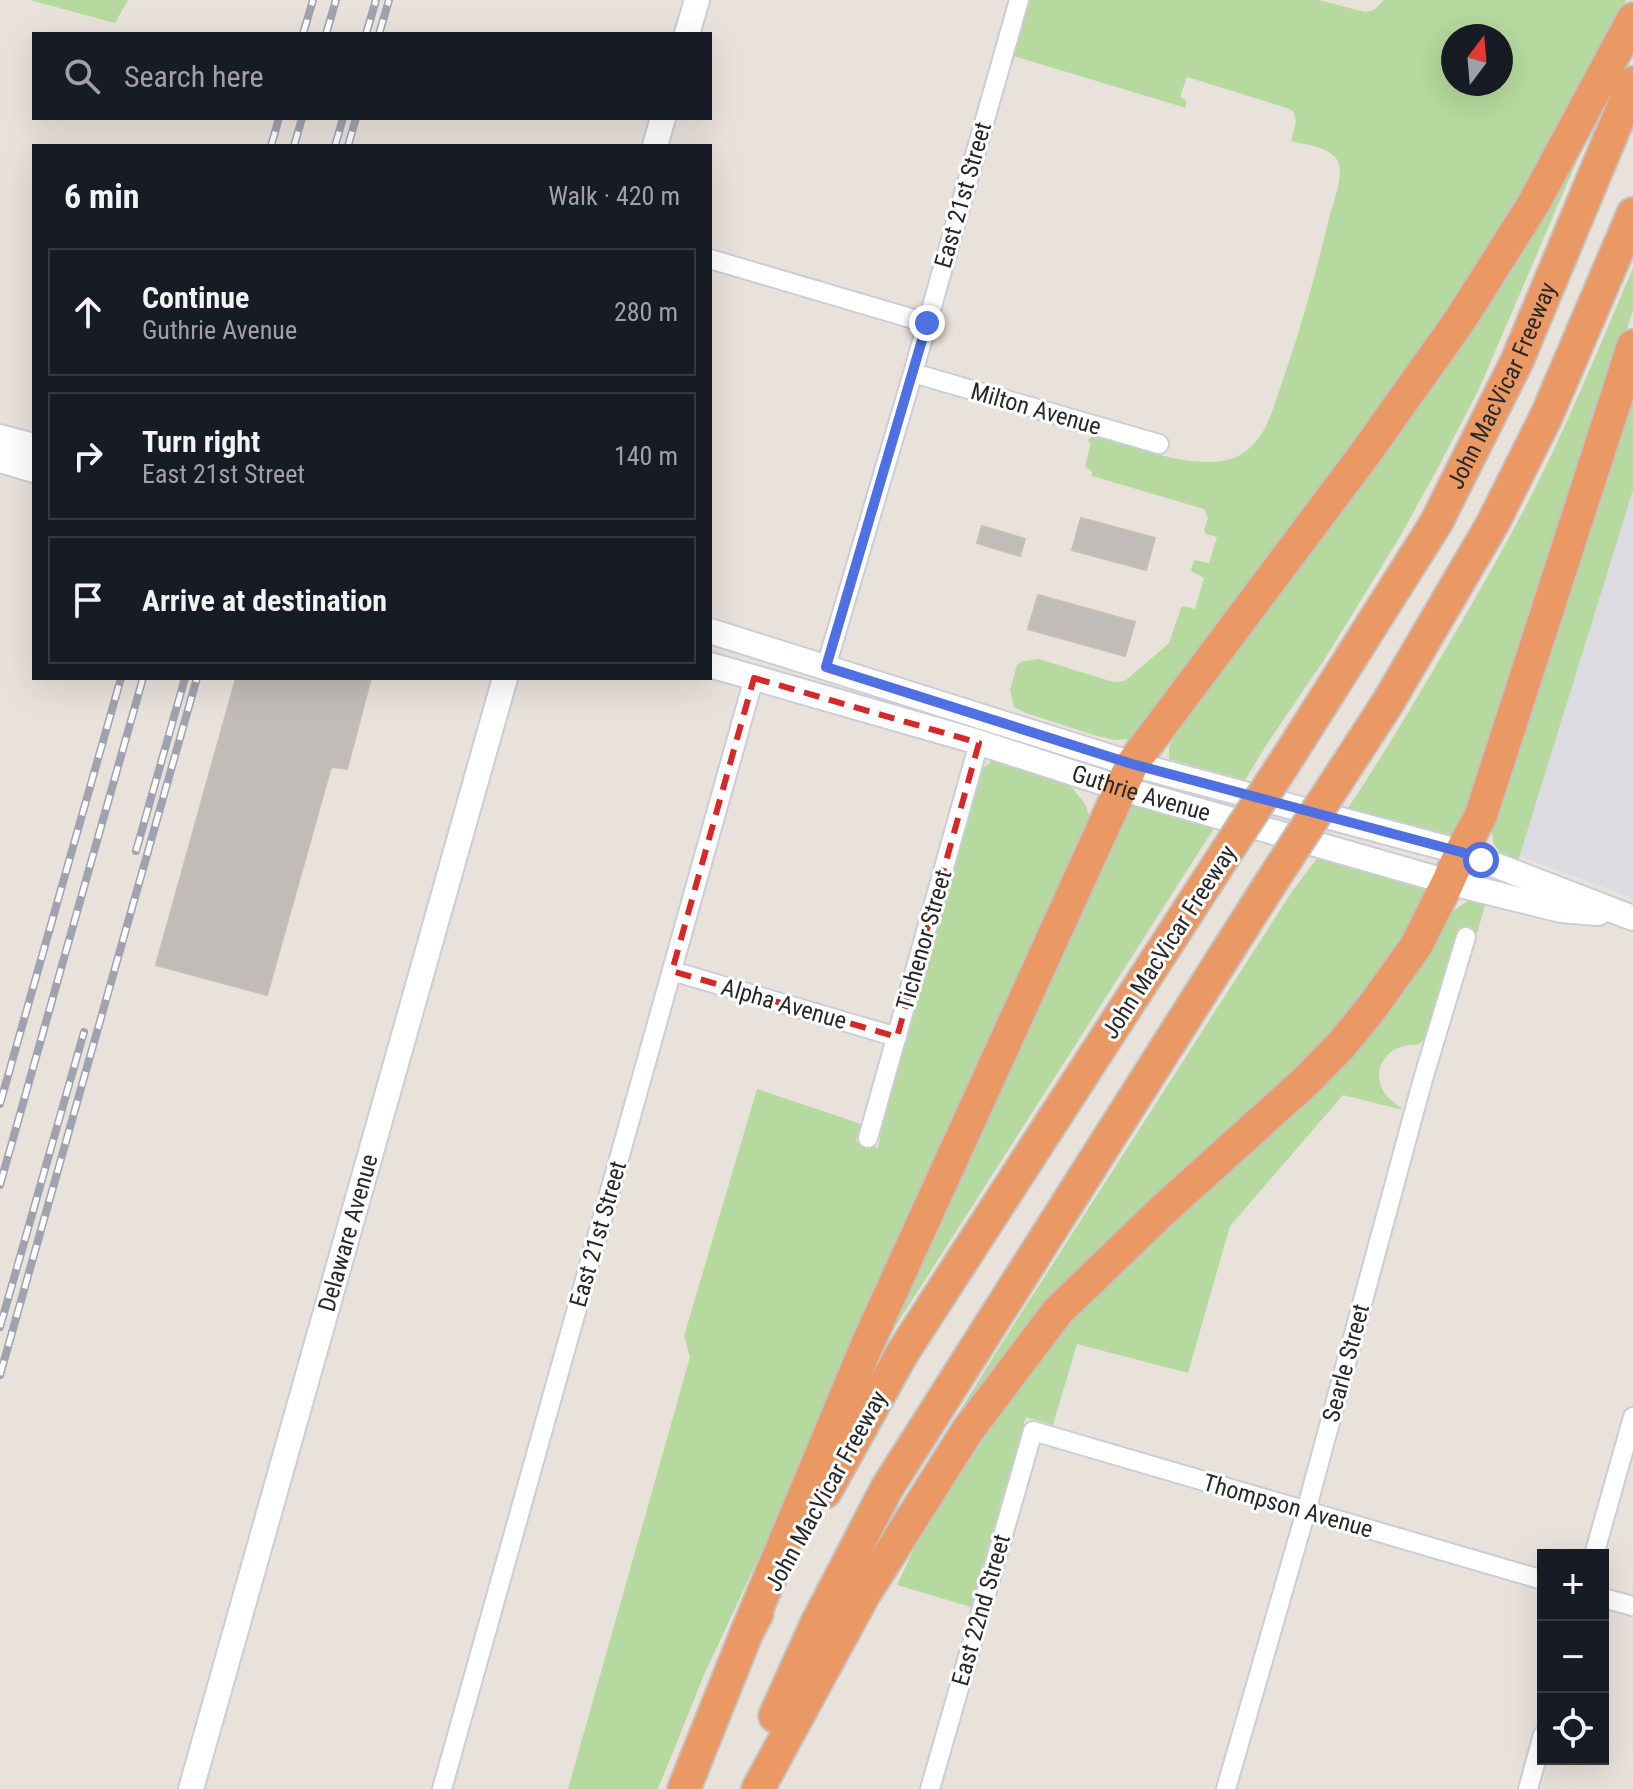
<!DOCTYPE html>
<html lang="en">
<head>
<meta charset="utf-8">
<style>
	body { margin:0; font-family:"Roboto Condensed",sans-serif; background:#242831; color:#f1f3f6 }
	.controls { position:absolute; right:24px; bottom:24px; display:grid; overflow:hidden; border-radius:0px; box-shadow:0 8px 32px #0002 }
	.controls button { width:72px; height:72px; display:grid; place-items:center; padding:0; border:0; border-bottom:2px solid #363941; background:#171b24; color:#f1f3f6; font:40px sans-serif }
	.compass { position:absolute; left:1441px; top:24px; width:72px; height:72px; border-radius:50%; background:#171b24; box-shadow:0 8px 32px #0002; rotate:16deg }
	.stop { position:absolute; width:24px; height:24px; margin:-18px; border:6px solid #4e70e3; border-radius:50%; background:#fff }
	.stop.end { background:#4e70e3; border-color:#fff; box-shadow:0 2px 8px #0008 }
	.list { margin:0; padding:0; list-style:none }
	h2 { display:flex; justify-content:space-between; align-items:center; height:104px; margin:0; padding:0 32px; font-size:34px }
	h2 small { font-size:26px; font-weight:400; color:#9ea1a6 }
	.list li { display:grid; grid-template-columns:52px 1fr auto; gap:24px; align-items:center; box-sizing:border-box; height:128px; margin:0 16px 16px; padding:0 16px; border:2px solid #363941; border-radius:0px }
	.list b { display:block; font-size:30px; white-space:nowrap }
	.list p { margin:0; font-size:26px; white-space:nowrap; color:#9ea1a6 }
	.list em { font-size:26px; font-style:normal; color:#9ea1a6 }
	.icon { flex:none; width:44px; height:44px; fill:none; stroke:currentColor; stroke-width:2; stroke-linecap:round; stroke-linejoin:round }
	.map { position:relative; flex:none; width:1633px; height:1789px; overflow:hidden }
	.search { position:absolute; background:#171b24; box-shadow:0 8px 32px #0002; left:32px; top:32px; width:680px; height:88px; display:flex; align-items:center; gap:20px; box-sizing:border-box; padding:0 28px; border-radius:0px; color:#9ea1a6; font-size:30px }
	.panel { position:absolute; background:#171b24; box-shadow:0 8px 32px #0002; left:32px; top:144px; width:680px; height:536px; border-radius:0px }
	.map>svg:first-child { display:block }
	.industrial { fill:#dddbe2 }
	.green { fill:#b5d99e; fill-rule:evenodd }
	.building { fill:#c1bcb8; stroke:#c4beb5; stroke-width:2 }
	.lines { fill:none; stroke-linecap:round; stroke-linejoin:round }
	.street-casing { stroke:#cacdd8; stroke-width:22 }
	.secondary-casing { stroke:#cacdd8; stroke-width:28 }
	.highway-casing { stroke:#c3c3c3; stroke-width:36 }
	.street { stroke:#fff; stroke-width:18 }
	.secondary { stroke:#fff; stroke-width:24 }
	.highway { stroke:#ea9965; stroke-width:32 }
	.rail-casing { stroke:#9fa2b0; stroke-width:8 }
	.rail { stroke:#fff; stroke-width:5; stroke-dasharray:15; stroke-linecap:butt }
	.highway-bridge-casing { stroke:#c3c3c3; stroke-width:36; stroke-linecap:butt }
	.highway-bridge { stroke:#ea9965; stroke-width:32 }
	.route { stroke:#4e70e3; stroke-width:10 }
	.marked { fill:none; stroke:#d62828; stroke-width:6; stroke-dasharray:16 10; stroke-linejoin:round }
	.labels { text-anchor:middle; stroke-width:6; stroke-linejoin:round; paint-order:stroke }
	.street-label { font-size:24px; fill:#282828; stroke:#fff }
</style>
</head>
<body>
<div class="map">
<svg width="1633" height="1789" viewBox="0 0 1633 1789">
	<rect width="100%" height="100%" fill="#e9e2db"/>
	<path class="industrial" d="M1633 490V898L1519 856Z"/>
	<path class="green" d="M30 0H128L115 23Z
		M1028 0H1318L1365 12 1374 10 1384 0H1626L1553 145 1440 330 1133 739 1115 740 1097 736 1026 713 1014 707 1010 690 1017 665 1023 661 1039 659 1113 682 1125 681 1169 643 1181 608 1184 606 1195 609 1204 578 1191 571 1194 560 1209 563 1217 537 1206 534 1204 530 1208 518 1204 509 1092 476V472L1085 466 1091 443 1087 441 1091 437 1098 436C1136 447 1203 475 1240 455 1251 449 1259 439 1265 428 1274 410 1279 390 1286 371 1303 321 1317 269 1329 218 1333 204 1343 177 1339 164 1334 147 1306 145 1291 141L1296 121 1293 111 1287 108 1187 77 1180 97 1186 100V108L1010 55ZM1453 36H1501V84H1453Z
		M1594 121 1479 389 1441 462 1401 535 1326 657 1267 744 1245 780 1169 759V747L1174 738 1284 586Z
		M1633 268V310L1482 788 1456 834 1445 840 1346 811C1383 756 1417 698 1451 640 1488 577 1524 513 1555 447 1583 388 1607 328 1633 268Z
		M1633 382V490L1517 864C1493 849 1489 844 1494 816Z
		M1006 759 1066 780 1085 804 1090 818 1001 1035 704 1675 658 1789H568L690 1357 684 1336 757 1089 861 1124 856 1141 878 1148 890 1087 983 768 993 760Z
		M1135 798 1218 822 879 1352 1128 805Z
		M1319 856 1429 889 1425 904 1344 1026 1268 1101 910 1498 907 1496 1000 1346 1293 890Z
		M1468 901 1486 902 1477 933 1461 929 1431 1032C1415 1052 1416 1041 1398 1048 1383 1054 1375 1071 1381 1086 1384 1096 1395 1103 1403 1110L1343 1095 1230 1226 1188 1373 1077 1344 1053 1425 1026 1417 971 1607 897 1585 930 1515 985 1429 1062 1327 1439 928 1453 911Z"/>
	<path class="building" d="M1081 518 1155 538 1146 570 1072 550Z
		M982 526 1025 539 1020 556 977 543Z
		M1038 595 1135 622 1125 656 1028 629Z
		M236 678H371L347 769 331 767 267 995 156 965Z"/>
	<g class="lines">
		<defs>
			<path id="street" d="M710 259 927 323
				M913 373 1159 444
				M826 667 913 373 1019 0
				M672 971 897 1037
				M868 1138 979 743
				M1594 1555 1633 1417
				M1603 1598 1633 1606
				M442 1789 754 678
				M930 1789 1033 1431 1543 1580
				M1226 1789 1306 1511 1423 1079 1466 937
				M1528 1789 1543 1735"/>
			<g id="secondary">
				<path d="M687 34 697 0"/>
				<path d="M655 146 663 118"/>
				<path d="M0 437 34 446"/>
				<path d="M0 460 34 470"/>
				<path d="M710 631 1132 764 1461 852 1633 918"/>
				<path id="s1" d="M710 665 968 739 1120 788 1448 882 1561 910 1598 913"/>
				<path id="s2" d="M191 1789 505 678"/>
			</g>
			<g id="highway">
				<path id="s3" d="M1292 751 1436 523 1517 361 1633 83"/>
				<path d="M1346 767 1387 704 1493 523 1546 417 1633 214"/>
				<path d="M825 1492 903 1352 1216 868"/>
				<path d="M747 1632 867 1345 1132 764 1364 455 1460 320 1534 203 1633 19"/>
				<path d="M775 1716 817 1623 887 1488 1270 884"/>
				<path d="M684 1789 747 1632 757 1613"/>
				<path d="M758 1789 863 1596 968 1430 1058 1311 1163 1210 1306 1081 1342 1044 1370 1010 1416 946 1448 882 1461 852 1481 815 1633 346"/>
			</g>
		</defs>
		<use href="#street" class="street-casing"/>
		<use href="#secondary" class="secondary-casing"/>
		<use href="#highway" class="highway-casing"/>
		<use href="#street" class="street"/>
		<use href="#secondary" class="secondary"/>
		<use href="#highway" class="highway"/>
		<defs>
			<path id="rail" d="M303 34 313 0
				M326 34 336 0
				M366 34 376 0
				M379 34 389 0
				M271 146 279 118
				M294 146 302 118
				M335 146 343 118
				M348 146 356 118
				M136 851 185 678
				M0 1104 121 678
				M0 1185 143 678
				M0 1327 84 1032
				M0 1375 197 678"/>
		</defs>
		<use href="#rail" class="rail-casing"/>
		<use href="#rail" class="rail"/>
		<defs>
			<path id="highway-bridge" d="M1216 868 1292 751
				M1270 884 1346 767"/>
		</defs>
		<use href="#highway-bridge" class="highway-bridge-casing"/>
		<use href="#highway-bridge" class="highway-bridge"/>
	</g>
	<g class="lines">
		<path class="route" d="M927 323 826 667 1132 764 1461 852 1481 860"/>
	</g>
	<path class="marked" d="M754 678 979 743 897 1037 672 971Z"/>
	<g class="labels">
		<g class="street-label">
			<text transform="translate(963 195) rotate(-74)" y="8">East 21st Street</text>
			<text dy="8" stroke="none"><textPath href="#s3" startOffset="422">John MacVicar Freeway</textPath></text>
			<text transform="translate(1036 409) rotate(16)" y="8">Milton Avenue</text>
			<text dy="8" stroke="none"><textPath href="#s1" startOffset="450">Guthrie Avenue</textPath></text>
			<text transform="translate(924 940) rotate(-74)" y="8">Tichenor Street</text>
			<text transform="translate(1169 942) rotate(-57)" y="8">John MacVicar Freeway</text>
			<text transform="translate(784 1004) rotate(16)" y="8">Alpha Avenue</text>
			<text dy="8" stroke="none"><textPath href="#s2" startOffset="578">Delaware Avenue</textPath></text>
			<text transform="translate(598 1234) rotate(-74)" y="8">East 21st Street</text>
			<text transform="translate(1346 1363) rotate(-75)" y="8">Searle Street</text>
			<text transform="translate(826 1491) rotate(-61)" y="8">John MacVicar Freeway</text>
			<text transform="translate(1288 1506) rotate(16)" y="8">Thompson Avenue</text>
			<text transform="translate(981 1610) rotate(-74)" y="8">East 22nd Street</text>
		</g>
	</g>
</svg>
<div class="controls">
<button>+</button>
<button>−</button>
<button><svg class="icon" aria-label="locate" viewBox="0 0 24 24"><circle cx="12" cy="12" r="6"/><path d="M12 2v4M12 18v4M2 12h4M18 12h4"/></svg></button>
</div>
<svg class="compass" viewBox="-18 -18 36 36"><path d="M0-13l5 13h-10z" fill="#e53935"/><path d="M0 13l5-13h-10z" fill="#9ea1a6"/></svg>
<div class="stop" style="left:1481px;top:860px"></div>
<div class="stop end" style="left:927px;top:323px"></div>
<div class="search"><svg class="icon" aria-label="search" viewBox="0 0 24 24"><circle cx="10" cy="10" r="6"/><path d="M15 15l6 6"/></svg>Search here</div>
<section class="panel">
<h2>6 min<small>Walk · 420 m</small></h2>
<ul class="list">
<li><svg class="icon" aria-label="ahead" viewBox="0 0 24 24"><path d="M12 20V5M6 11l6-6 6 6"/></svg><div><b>Continue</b><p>Guthrie Avenue</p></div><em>280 m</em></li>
<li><svg class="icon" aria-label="right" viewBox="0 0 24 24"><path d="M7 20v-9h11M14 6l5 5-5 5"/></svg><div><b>Turn right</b><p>East 21st Street</p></div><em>140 m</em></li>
<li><svg class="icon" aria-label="arrive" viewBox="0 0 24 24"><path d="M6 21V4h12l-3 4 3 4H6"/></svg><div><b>Arrive at destination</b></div></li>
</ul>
</section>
</div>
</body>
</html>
